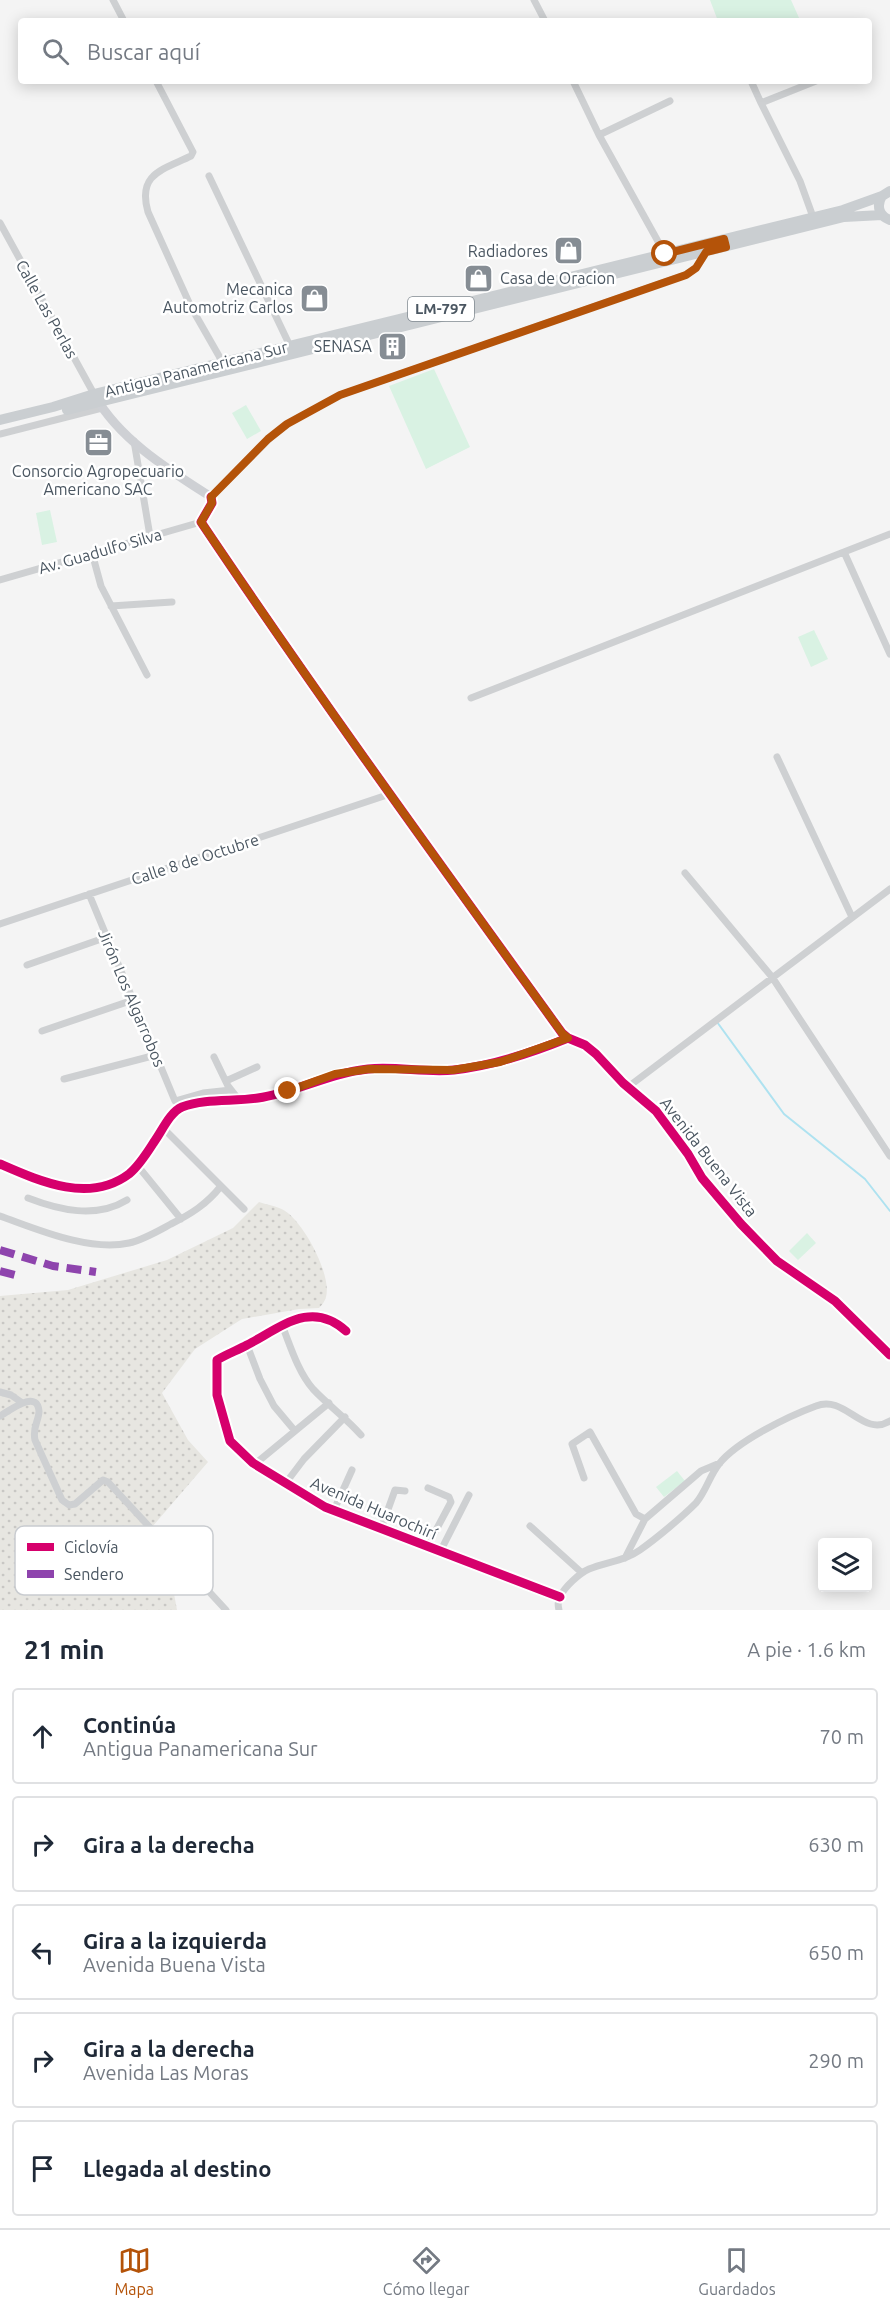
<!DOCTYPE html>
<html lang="es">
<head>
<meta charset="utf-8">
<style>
	body { margin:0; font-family:Ubuntu,sans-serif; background:#f2f2f3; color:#1f2937 }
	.controls { position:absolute; right:18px; bottom:18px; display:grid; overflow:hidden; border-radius:6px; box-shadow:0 3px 15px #0003 }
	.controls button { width:54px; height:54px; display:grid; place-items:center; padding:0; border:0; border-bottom:2px solid #e0e1e3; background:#fff; color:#1f2937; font:30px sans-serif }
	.stop { position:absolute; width:18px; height:18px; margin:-14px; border:4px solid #b45309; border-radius:50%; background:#fff }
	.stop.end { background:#b45309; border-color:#fff; box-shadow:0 2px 6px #0008 }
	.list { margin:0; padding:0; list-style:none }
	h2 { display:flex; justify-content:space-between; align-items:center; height:78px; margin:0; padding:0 24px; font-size:26px }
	h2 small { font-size:20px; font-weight:400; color:#747a83 }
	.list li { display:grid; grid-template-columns:39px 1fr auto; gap:18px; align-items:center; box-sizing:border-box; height:96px; margin:0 12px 12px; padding:0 12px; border:2px solid #e0e1e3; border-radius:6px }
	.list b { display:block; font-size:22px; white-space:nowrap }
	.list p { margin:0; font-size:20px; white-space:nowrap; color:#747a83 }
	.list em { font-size:20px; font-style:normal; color:#747a83 }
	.icon { flex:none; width:33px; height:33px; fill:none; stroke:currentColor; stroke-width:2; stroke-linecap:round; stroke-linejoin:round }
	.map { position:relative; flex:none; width:890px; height:1610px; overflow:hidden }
	.search { position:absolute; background:#fff; box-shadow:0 3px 15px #0003; left:18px; right:18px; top:18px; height:66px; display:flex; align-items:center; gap:15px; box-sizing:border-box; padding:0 21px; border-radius:6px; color:#747a83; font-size:22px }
	.sheet { height:618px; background:#fff }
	nav { display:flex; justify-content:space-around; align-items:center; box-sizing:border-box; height:84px; border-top:2px solid #e0e1e3; background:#fff; font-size:16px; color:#747a83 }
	nav a { display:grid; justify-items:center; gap:3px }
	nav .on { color:#b45309 }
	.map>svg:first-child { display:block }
	.sand { fill:url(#sand-dots) }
	.garden { fill:#d9f2e3 }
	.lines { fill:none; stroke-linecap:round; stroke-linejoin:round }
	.stream { stroke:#aee2f0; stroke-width:2 }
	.street { stroke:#ced0d2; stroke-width:7 }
	.secondary { stroke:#ced0d4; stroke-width:9 }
	.primary { stroke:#caced1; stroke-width:10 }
	.quiet { stroke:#8e44ad; stroke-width:8; stroke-dasharray:15 8; stroke-linecap:butt }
	.cycleway-casing { stroke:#fff; stroke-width:13 }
	.cycleway { stroke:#d6006c; stroke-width:9 }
	.route { stroke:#b45309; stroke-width:8 }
	.labels { text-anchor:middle; stroke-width:5; stroke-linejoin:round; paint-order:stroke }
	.shield { fill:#fff; stroke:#808990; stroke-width:1.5 }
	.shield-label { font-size:15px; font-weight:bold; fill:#4a5661 }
	.poi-label { font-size:16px; fill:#4a5661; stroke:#fff; text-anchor:end }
	.street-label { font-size:16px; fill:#4a5661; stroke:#fff }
	.key { fill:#fff; stroke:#c9ccd0; stroke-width:1.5 }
	.key-label { font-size:16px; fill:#4a5661 }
</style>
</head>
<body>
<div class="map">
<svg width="890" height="1610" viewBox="0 0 890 1610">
	<defs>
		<pattern id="sand-dots" width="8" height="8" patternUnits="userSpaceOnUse" patternTransform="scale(1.5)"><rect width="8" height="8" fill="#e7e6e1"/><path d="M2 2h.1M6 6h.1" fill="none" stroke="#c8c7c4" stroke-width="1.8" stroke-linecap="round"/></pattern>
	</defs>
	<rect width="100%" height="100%" fill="#f4f4f4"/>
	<path class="sand" d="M259 1202C267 1205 278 1206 285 1211 304 1223 332 1275 326 1297 325 1301 322 1305 319 1308L299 1309 242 1319 195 1349 162 1393 188 1440 208 1462 146 1534 168 1561 177 1610H0V1296L68 1290 167 1260 233 1228Z"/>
	<path class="garden" d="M710 0H791L800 20 718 21Z
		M434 369 470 447 426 469 389 386Z
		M246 405 261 431 247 439 232 413Z
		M50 510 57 542 42 545 36 513Z
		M814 630 828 659 811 667 798 637Z
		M807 1233 816 1243 798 1260 789 1251Z
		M677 1471 685 1481 664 1497 656 1487Z"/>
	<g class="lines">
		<path class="stream" d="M717 1022 784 1114 865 1179 890 1211"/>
		<path class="street" d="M113 0 124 21
			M534 0 545 21
			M156 81 193 152 191 156C162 170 137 174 148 212L191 307 223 363
			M573 81 599 135 665 254
			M751 81 761 103
			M599 135 670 101
			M209 176 290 346
			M813 217 800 181 761 103 816 81
			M0 223 94 394
			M0 434 102 408
			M134 441 150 536
			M211 497 269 439 287 424 340 395 685 275 696 268 706 253
			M844 552 890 654
			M92 553 101 586 147 675
			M0 580 201 522
			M111 606 172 602
			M471 698 890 534
			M777 757 852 917
			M685 873 772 977 890 1156
			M89 894 175 1101 203 1093 231 1090
			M0 924 390 794
			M27 965 107 937
			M42 1031 133 1000
			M214 1057 228 1086 239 1100
			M64 1079 156 1055
			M226 1081 257 1067
			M628 1087 890 889
			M163 1128 244 1209
			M0 1164C39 1181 89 1204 129 1174 139 1166 147 1153 154 1142 162 1131 170 1112 182 1107 206 1098 234 1102 258 1098 296 1092 330 1073 368 1069 396 1066 426 1073 454 1070 493 1066 531 1053 568 1038
			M137 1165 181 1219
			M28 1198C59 1210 96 1219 127 1200
			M0 1216C37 1229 89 1252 129 1243 143 1240 158 1231 171 1224 191 1214 207 1204 221 1186
			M282 1325C290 1345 298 1372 313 1389 328 1405 346 1418 361 1435
			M346 1331C311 1299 280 1328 247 1345 238 1350 227 1354 217 1360V1395L230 1441 253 1463 325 1507 560 1597
			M247 1345 260 1379 274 1406 295 1431
			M0 1392 11 1395 21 1402
			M0 1416C8 1412 37 1388 39 1411 39 1421 32 1427 35 1440L62 1500 69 1505 75 1504 103 1480 108 1482 226 1610
			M255 1464 329 1403
			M584 1478 572 1444 590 1432 636 1514 645 1519
			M285 1484 304 1459 345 1417
			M334 1510 352 1470
			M530 1526 582 1573
			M381 1529 395 1490 405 1491
			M427 1547 451 1502 449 1497 428 1488
			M440 1552 469 1495
			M625 1558 645 1519 701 1471 720 1463
			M559 1610C558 1606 558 1600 560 1597 564 1587 580 1573 589 1569 606 1562 625 1561 640 1550 657 1538 682 1517 696 1503 706 1491 710 1475 719 1464 737 1441 789 1416 816 1406 845 1394 863 1438 890 1421"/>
		<path class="secondary" d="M95 396C120 440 169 470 211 497L212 503 201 522C317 695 440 864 562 1033L568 1038 585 1045 596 1054 623 1083 656 1111 688 1154 702 1178 741 1224 777 1261 835 1301 890 1355"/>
		<path class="primary" d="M890 191 882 196C876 206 879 216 890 220
			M67 410 844 217 882 215
			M0 420 53 407 94 394 843 210 882 196"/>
		<path class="quiet" d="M0 1250 53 1266 96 1272
			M0 1271 19 1276"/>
		<defs>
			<path id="cycleway" d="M211 497 212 503 201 522C317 695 440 864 562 1033L568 1038 585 1045 596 1054 623 1083 656 1111 688 1154 702 1178 741 1224 777 1261 835 1301 890 1355
				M0 1164C39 1181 89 1204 129 1174 139 1166 147 1153 154 1142 162 1131 170 1112 182 1107 206 1098 234 1102 258 1098 296 1092 330 1073 368 1069 396 1066 426 1073 454 1070 493 1066 531 1053 568 1038
				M346 1331C311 1299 280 1328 247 1345 238 1350 227 1354 217 1360V1395L230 1441 253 1463 325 1507 560 1597"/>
		</defs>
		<use href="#cycleway" class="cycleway-casing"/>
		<use href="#cycleway" class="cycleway"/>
	</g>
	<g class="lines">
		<path class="route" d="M288 1091 335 1074 369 1069 453 1070 500 1062 568 1038 562 1033C440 864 317 695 201 522L212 503 211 497 268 439 287 424 340 395 686 275 696 268 706 252 726 247 724 239 665 254"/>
	</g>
	<defs>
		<symbol id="shop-square" viewBox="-11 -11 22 22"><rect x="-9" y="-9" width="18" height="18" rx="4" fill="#868d94" stroke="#fff"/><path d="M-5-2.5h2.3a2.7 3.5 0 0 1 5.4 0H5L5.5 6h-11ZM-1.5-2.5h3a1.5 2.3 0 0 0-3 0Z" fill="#fff"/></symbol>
		<symbol id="building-square" viewBox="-11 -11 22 22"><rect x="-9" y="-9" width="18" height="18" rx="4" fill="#868d94" stroke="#fff"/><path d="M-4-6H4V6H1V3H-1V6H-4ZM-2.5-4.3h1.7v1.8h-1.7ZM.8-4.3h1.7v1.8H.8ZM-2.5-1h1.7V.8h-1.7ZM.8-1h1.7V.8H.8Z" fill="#fff"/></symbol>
		<symbol id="office-square" viewBox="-11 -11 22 22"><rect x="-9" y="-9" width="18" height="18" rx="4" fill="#868d94" stroke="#fff"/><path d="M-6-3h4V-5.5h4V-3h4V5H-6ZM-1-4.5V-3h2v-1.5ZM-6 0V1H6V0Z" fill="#fff"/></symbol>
	</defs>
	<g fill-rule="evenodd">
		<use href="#shop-square" x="552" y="234" width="33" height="33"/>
		<use href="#shop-square" x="462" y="262" width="33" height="33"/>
		<use href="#shop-square" x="298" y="282" width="33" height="33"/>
		<use href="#building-square" x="376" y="330" width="33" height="33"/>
		<use href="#office-square" x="82" y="426" width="33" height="33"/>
	</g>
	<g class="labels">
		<rect class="shield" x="408" y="297" width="66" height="24" rx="4.5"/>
		<g class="shield-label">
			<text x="441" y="314">LM-797</text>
		</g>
		<g class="poi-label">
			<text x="548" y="257">Radiadores</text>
			<text x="500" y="284" text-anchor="start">Casa de Oracion</text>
			<text x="293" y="295">Mecanica<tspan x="293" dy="18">Automotriz Carlos</tspan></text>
			<text x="372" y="352">SENASA</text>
			<text x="98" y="477" text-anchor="middle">Consorcio Agropecuario<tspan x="98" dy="18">Americano SAC</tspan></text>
		</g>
		<g class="street-label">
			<text transform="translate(47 309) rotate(61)" y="6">Calle Las Perlas</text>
			<text transform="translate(196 369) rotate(-14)" y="6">Antigua Panamericana Sur</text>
			<text transform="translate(100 551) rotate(-16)" y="6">Av. Guadulfo Silva</text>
			<text transform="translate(195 859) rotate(-18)" y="6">Calle 8 de Octubre</text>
			<text transform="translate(132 998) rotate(67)" y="6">Jirón Los Algarrobos</text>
			<text transform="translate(709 1157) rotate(52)" y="6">Avenida Buena Vista</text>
			<text transform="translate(374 1508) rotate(23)" y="6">Avenida Huarochirí</text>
		</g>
	</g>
	<rect x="15" y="1526" width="198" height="69" rx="9" class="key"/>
	<rect x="27" y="1543" width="27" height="8" fill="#d6006c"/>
	<rect x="27" y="1570" width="27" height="8" fill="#8e44ad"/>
	<g class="key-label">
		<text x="64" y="1553">Ciclovía</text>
		<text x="64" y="1580">Sendero</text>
	</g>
</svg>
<div class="controls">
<button><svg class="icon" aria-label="layers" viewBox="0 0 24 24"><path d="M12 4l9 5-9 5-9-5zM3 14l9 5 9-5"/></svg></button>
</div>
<div class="stop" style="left:665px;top:254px"></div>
<div class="stop end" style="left:288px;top:1091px"></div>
<div class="search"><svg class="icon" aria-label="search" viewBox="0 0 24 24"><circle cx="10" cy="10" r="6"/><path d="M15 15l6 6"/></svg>Buscar aquí</div>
</div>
<section class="sheet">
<h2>21 min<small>A pie · 1.6 km</small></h2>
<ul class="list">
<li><svg class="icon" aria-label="ahead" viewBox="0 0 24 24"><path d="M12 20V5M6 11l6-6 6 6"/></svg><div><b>Continúa</b><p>Antigua Panamericana Sur</p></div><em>70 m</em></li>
<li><svg class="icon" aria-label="right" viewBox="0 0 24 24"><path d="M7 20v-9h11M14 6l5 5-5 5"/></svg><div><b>Gira a la derecha</b></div><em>630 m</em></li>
<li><svg class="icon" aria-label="left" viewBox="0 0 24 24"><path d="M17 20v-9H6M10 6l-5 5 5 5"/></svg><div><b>Gira a la izquierda</b><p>Avenida Buena Vista</p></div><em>650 m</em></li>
<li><svg class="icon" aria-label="right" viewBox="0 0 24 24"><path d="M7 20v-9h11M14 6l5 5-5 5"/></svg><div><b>Gira a la derecha</b><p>Avenida Las Moras</p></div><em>290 m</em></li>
<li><svg class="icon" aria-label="arrive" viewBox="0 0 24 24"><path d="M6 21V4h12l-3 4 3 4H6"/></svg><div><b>Llegada al destino</b></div></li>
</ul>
</section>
<nav>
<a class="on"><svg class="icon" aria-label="map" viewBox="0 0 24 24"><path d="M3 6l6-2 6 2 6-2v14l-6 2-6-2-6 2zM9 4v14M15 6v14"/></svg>Mapa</a>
<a><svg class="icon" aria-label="directions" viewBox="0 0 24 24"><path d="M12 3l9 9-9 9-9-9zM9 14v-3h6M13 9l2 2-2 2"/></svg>Cómo llegar</a>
<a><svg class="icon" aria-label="saved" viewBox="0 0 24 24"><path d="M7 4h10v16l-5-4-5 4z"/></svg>Guardados</a>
</nav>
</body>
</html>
